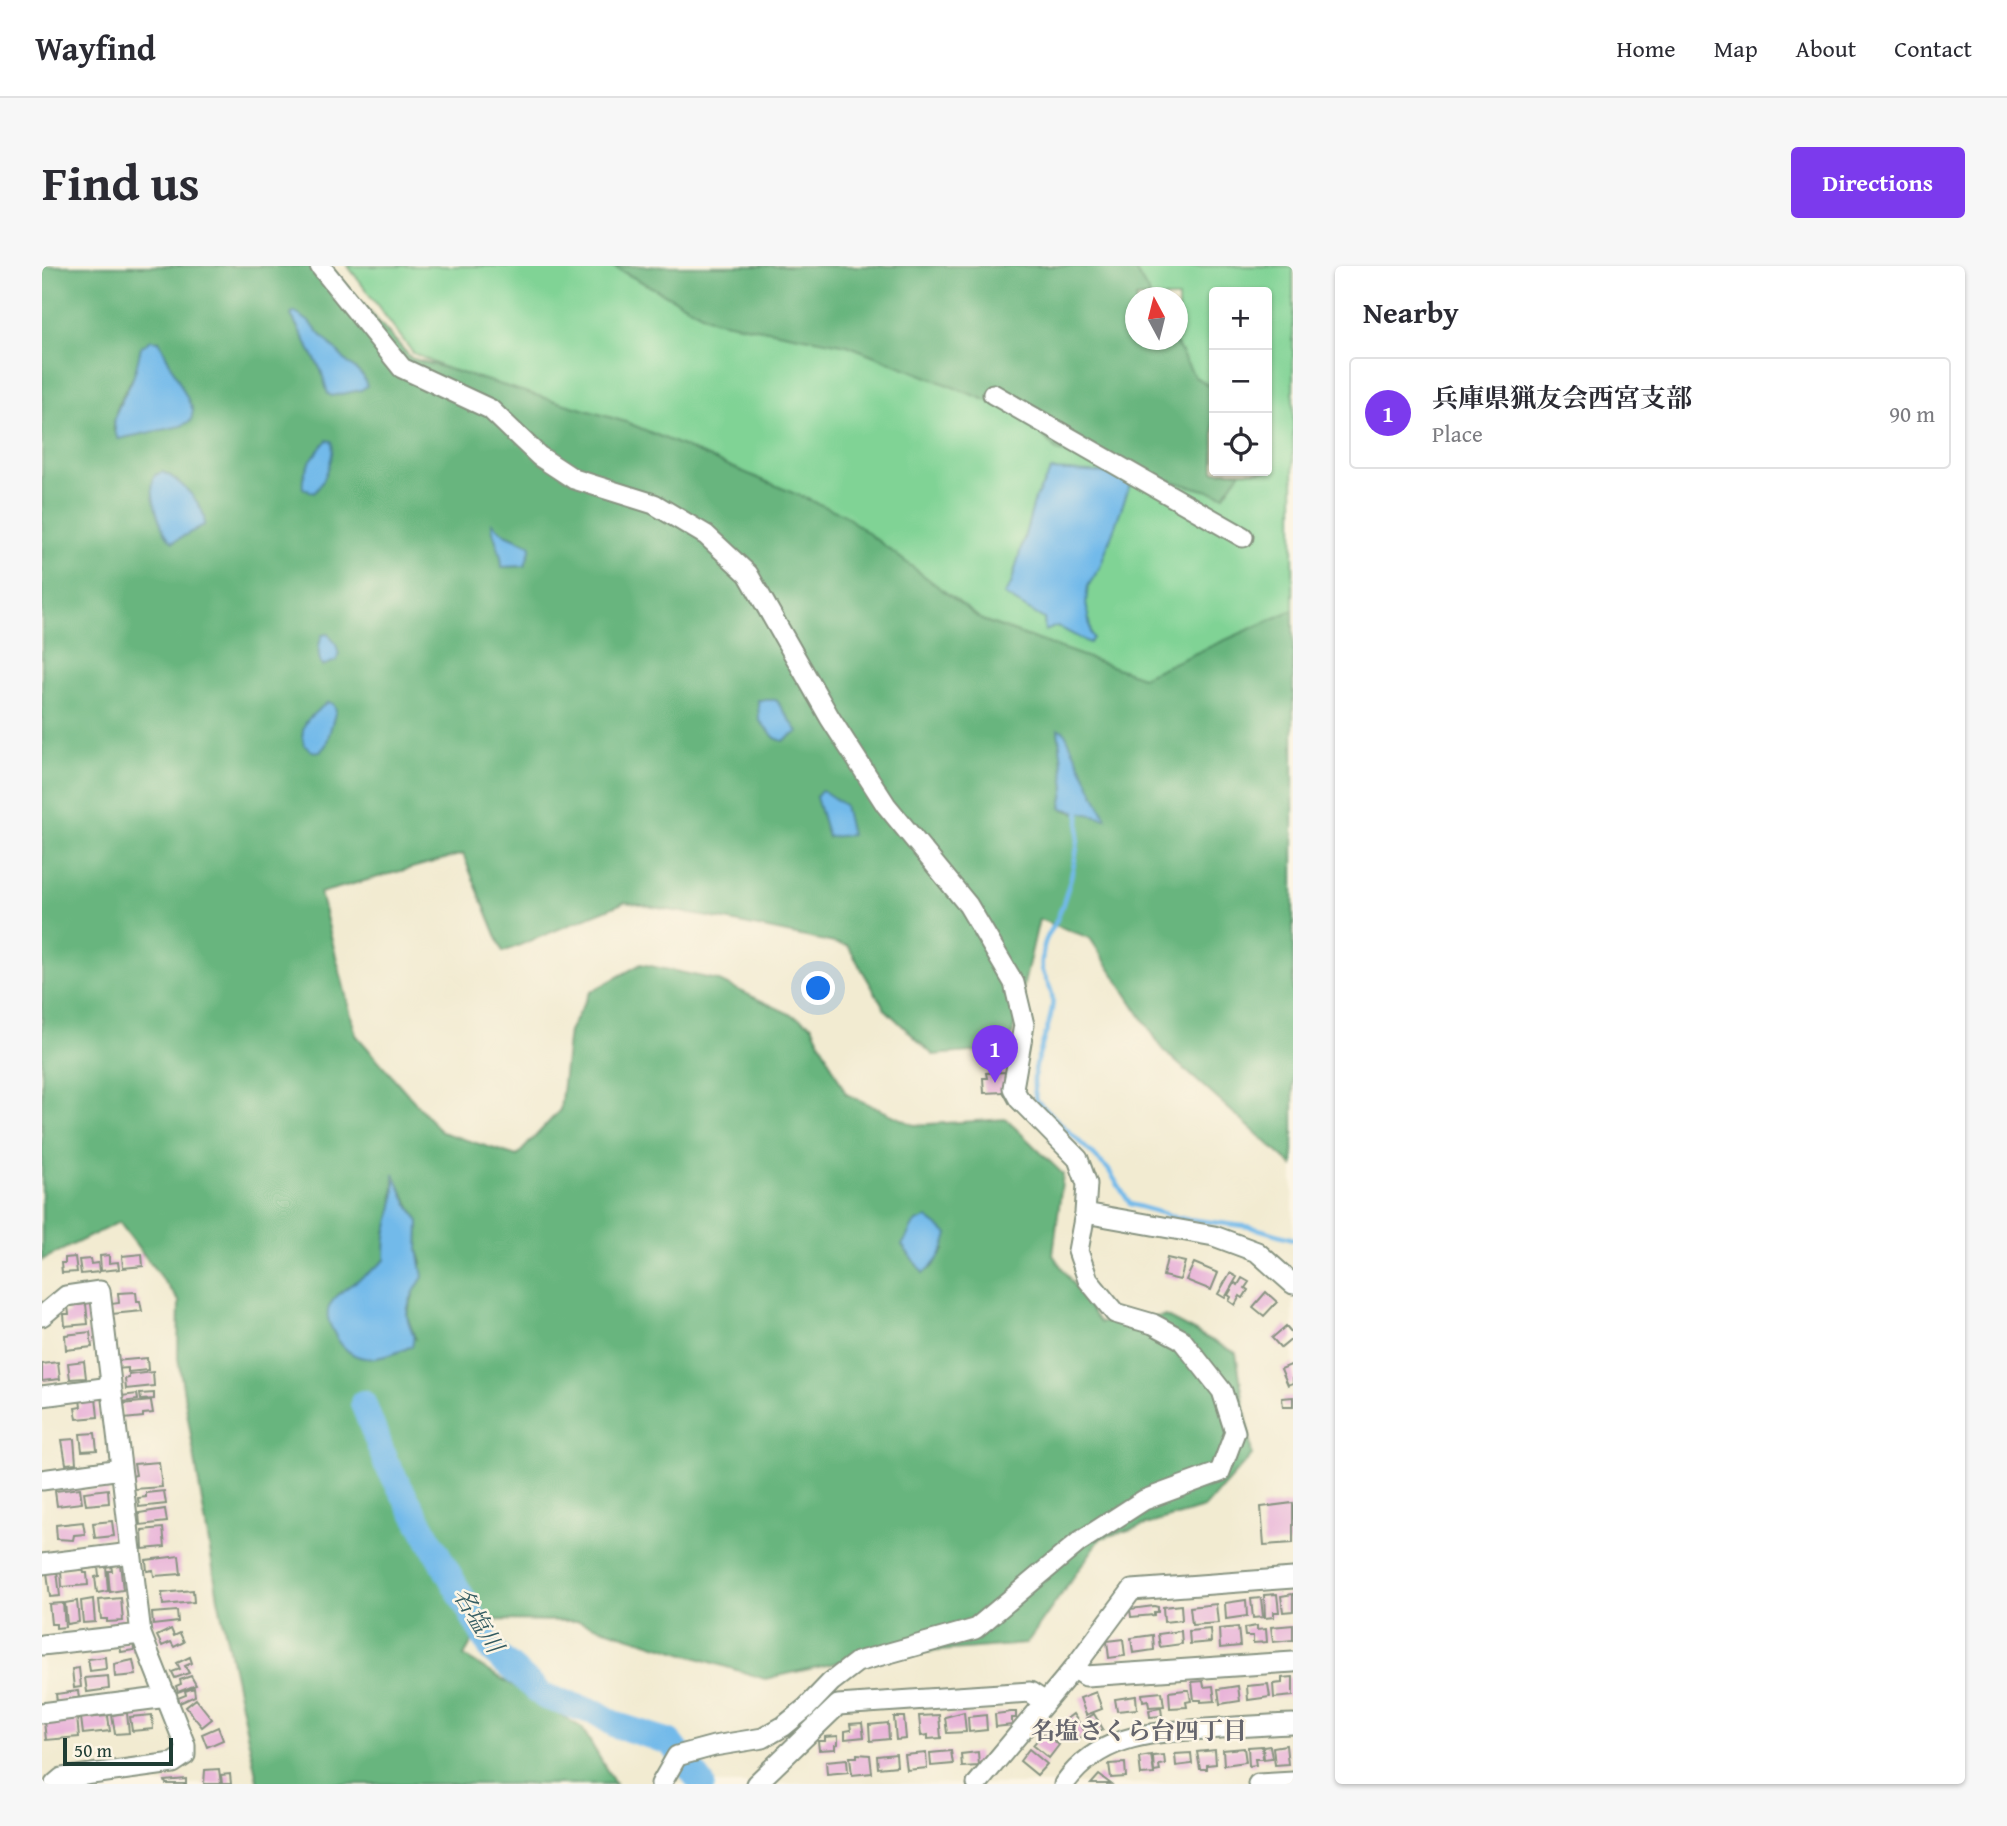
<!DOCTYPE html>
<html lang="en">
<head>
<meta charset="utf-8">
<style>
	body { margin:0; font-family:"Gentium Book Plus","Noto Serif JP",serif; background:#f7f7f7; color:#2b2b33 }
	.controls { position:absolute; right:21px; top:21px; display:grid; overflow:hidden; border-radius:7px; box-shadow:0 2px 5px #0004 }
	.controls button { width:63px; height:63px; display:grid; place-items:center; padding:0; border:0; border-bottom:2px solid #e1e1e2; background:#fff; color:#2b2b33; font:35px sans-serif }
	.compass { position:absolute; left:1083px; top:21px; width:63px; height:63px; border-radius:50%; background:#fff; box-shadow:0 2px 5px #0004; rotate:353deg }
	.scale { position:absolute; left:21px; bottom:18px; width:110px; box-sizing:border-box; padding-left:7px; border:4px solid #1f3d34; border-top:0; font-size:19px; line-height:24px; white-space:nowrap; color:#1f3d34; -webkit-text-stroke:5px #fcf5e5; paint-order:stroke }
	.you { position:absolute; left:777px; top:723px; width:24px; height:24px; margin:-18px; border:5px solid #fff; border-radius:50%; background:#1a73e8; box-shadow:0 0 0 10px #1a73e833 }
	.badge { display:grid; place-items:center; width:46px; height:46px; border-radius:50%; background:#7c3aed; color:#fff; font-size:23px; font-weight:700 }
	.pin { position:absolute; translate:-50% -58px; filter:drop-shadow(0 2px 4px #0008) }
	.pin::after { content:''; position:absolute; top:37px; width:24px; height:21px; background:inherit; clip-path:polygon(0 0,100% 0,50% 100%) }
	.list { margin:0; padding:0; list-style:none }
	h2 { display:flex; justify-content:space-between; align-items:center; height:91px; margin:0; padding:0 28px; font-size:30px }
	h2 small { font-size:23px; font-weight:400; color:#7c7c81 }
	.list li { display:grid; grid-template-columns:46px 1fr auto; gap:21px; align-items:center; box-sizing:border-box; height:112px; margin:0 14px 14px; padding:0 14px; border:2px solid #e1e1e2; border-radius:7px }
	.list b { display:block; font-size:26px; white-space:nowrap }
	.list p { margin:0; font-size:23px; white-space:nowrap; color:#7c7c81 }
	.list em { font-size:23px; font-style:normal; color:#7c7c81 }
	.icon { flex:none; width:38px; height:38px; fill:none; stroke:currentColor; stroke-width:2; stroke-linecap:round; stroke-linejoin:round }
	.map { position:relative; flex:none; width:1251px; height:1518px; overflow:hidden; border-radius:7px }
	header { display:flex; align-items:center; gap:42px; box-sizing:border-box; height:98px; padding:0 35px; background:#fff; border-bottom:2px solid #e1e1e2 }
	header strong { font-size:33px }
	nav { display:flex; gap:38px; margin-inline-start:auto; font-size:24px }
	.intro { display:flex; align-items:center; justify-content:space-between; box-sizing:border-box; height:168px; padding:0 42px }
	h1 { margin:0; font-size:49px }
	.button { padding:18px 32px; border-radius:7px; background:#7c3aed; color:#fff; font-size:24px; font-weight:700 }
	main { display:flex; gap:42px; padding:0 42px }
	aside { flex:1; background:#fff; border-radius:7px; box-shadow:0 2px 5px #0004 }
	.map>svg:first-child { display:block }
	.green { fill:#80d395; stroke:#508864; stroke-width:2; fill-rule:evenodd }
	.forest { fill:#68b57e; stroke:#447959; stroke-width:2; fill-rule:evenodd }
	.water { fill:#72baea; stroke:#487c8f; stroke-width:2 }
	.lines { fill:none; stroke-linecap:round; stroke-linejoin:round }
	.stream { stroke:#72baea; stroke-width:4.5 }
	.river { stroke:#72baea; stroke-width:26 }
	.building { fill:#e7afd8 }
	.minor-casing { stroke:#889482; stroke-width:23 }
	.minor { stroke:#fff; stroke-width:19 }
	.labels { text-anchor:middle; stroke-width:5; stroke-linejoin:round; paint-order:stroke }
	.water-label { font-size:24px; font-style:italic; fill:#345c62; stroke:#fcf5e5 }
	.neighbourhood-label { font-size:24px; font-weight:bold; fill:#65656d; stroke:#fcf5e5 }
</style>
</head>
<body>
<header>
<strong>Wayfind</strong>
<nav><a>Home</a><a>Map</a><a>About</a><a>Contact</a></nav>
</header>
<div class="intro"><h1>Find us</h1><a class="button">Directions</a></div>
<main>
<div class="map">
<svg width="1251" height="1518" viewBox="0 0 1251 1518">
	<rect width="100%" height="100%" fill="#fcf5e5"/>
	<filter id="ink" filterUnits="userSpaceOnUse"><feTurbulence type="fractalNoise" baseFrequency=".0143" numOctaves="2"/><feDisplacementMap in="SourceGraphic" scale="14" xChannelSelector="R" yChannelSelector="G"/><feConvolveMatrix kernelMatrix="1 2 1 2 8 2 1 2 1" color-interpolation-filters="sRGB"/></filter>
	<filter id="wash" filterUnits="userSpaceOnUse"><feTurbulence type="fractalNoise" baseFrequency=".00686" numOctaves="4" result="noise"/><feDisplacementMap in="SourceGraphic" scale="28" xChannelSelector="R" yChannelSelector="G"/><feGaussianBlur stdDeviation="1.57" result="paint"/><feColorMatrix in="noise" values="0 0 0 0 0 0 0 0 0 0 0 0 0 0 0 0 0 1.4 0 .05"/><feComposite in="paint" operator="in"/></filter>
	<g filter="url(#wash)">
		<rect width="100%" height="100%" fill="#f2ebd1"/>
		<path class="green" d="M306 0H1251V429L1099 433 371 87ZM1172 26H1225V205H1172ZM1094 32H1136V74H1094Z"/>
		<path class="forest" d="M0 0H287L369 92 584 156 801 248 940 354 1100 411 1251 344V900L1122 785 1048 672 997 653 967 783 891 789 843 743 806 680 683 654 583 636 461 686 421 588 278 627 314 769 399 866 475 890 518 844 527 765 548 726 599 698 675 714 769 758 804 828 872 859 964 853 1021 908 1011 989 1058 1057 1123 1050 1194 1087 1210 1189 1162 1242 1059 1272 984 1378 820 1391 723 1413 537 1355 443 1354 422 1390 540 1462 573 1518H216L176 1332 136 1092 137 1035 77 956 0 994ZM249 49 321 110 286 127 279 104ZM117 75 151 144 72 165C69 135 101 98 117 75ZM463 268 487 278 483 300 460 301ZM716 434 756 466 741 475 733 472 717 443ZM1016 464 1034 547 1019 542 1023 521ZM774 531 802 539 786 571ZM352 911 377 956 376 984 380 997 365 1050 373 1072 295 1029 331 1005 343 994 344 966 351 949ZM865 973 902 984 890 1001 881 1007 861 980Z
			M570 0H1091L1109 31 1094 32V74H1132L1152 110 1172 123V205H1199L1182 229 1015 185 984 150 805 79 671 54Z"/>
		<path class="water" d="M252 46 266 55 306 97 321 110 325 120 319 124 290 130 286 128 279 104 249 49Z
			M109 74 117 75 151 144 149 155 139 160 76 173C64 149 85 131 92 109 95 100 97 90 99 81Z
			M285 174 290 175C293 190 283 216 272 227L261 222C258 204 274 187 285 174Z
			M1009 204 1084 208 1090 213 1058 301 1046 320 1044 336 1049 368 1051 372 1047 377 1015 360 1003 365 1002 353 962 329 969 318 993 233Z
			M120 206C136 211 166 241 162 259L131 276C118 266 105 223 113 209Z
			M450 257 463 268 488 279 489 281 483 300 460 301C460 283 450 272 450 257Z
			M286 368 294 378 297 389 294 395 280 400C275 390 276 380 280 369Z
			M716 434H734L756 466 741 475 733 472 717 454Z
			M286 436 291 438 294 444 284 479 278 486 270 485 262 479C256 456 269 450 286 436Z
			M1016 463 1022 465 1064 552 1019 542 1023 521Z
			M780 524 802 539 809 569 786 571 774 531Z
			M352 908 363 933 377 956 376 984 381 1011C374 1022 366 1034 365 1048 365 1060 375 1067 370 1080 338 1095 309 1103 291 1065 287 1057 283 1048 288 1039 296 1023 329 1008 343 994 343 985 343 974 345 965 350 942 355 933 352 908Z
			M885 952 906 968C902 985 896 997 881 1007L860 979C871 965 864 958 885 952Z"/>
		<g class="lines">
			<path class="stream" d="M1037 542C1039 579 1029 617 1016 651 1012 661 1004 670 1002 680 1001 686 999 696 1000 702 1003 716 1013 723 1010 742 1006 774 984 804 995 835L1066 903 1088 938 1137 952 1209 961 1251 973"/>
			<path class="river" d="M321 1137 344 1197 451 1386 503 1431 555 1447 574 1459 628 1476 660 1518"/>
		</g>
		<g id="blocks">
			<path class="building" d="M964 806 962 826 942 827 941 812H945L944 807Z
				M100 988 101 1000 81 1002 80 990Z
				M67 989V997L76 996 77 1003 59 1005 58 990Z
				M33 991 35 1006 20 1007 19 997H23V992Z
				M1125 992 1143 996 1138 1014 1121 1010Z
				M48 993 49 998 56 997 57 1006 39 1008 37 994Z
				M1152 997 1176 1007 1169 1024 1144 1014Z
				M1188 1007 1195 1011 1183 1032 1176 1028Z
				M1200 1012 1207 1016 1203 1022 1206 1024 1201 1032 1198 1030 1193 1039 1187 1035 1189 1031 1186 1029 1193 1017 1196 1019Z
				M94 1026 95 1035H98L100 1045 70 1048 69 1038 77 1037 76 1027Z
				M1224 1026 1235 1036 1222 1050 1211 1041Z
				M44 1038 46 1058 23 1060 22 1048H27L26 1040Z
				M1244 1060 1251 1068V1072L1239 1082 1230 1072Z
				M48 1066 50 1081 24 1084 23 1069Z
				M105 1092 106 1104 86 1106V1102L73 1103V1095Z
				M42 1095 44 1112 28 1113 26 1097Z
				M16 1096 18 1113 0 1115V1098Z
				M1251 1098V1117L1246 1119 1239 1103Z
				M111 1106 112 1120 84 1123 83 1113 87 1112V1109Z
				M112 1127V1133L99 1134 98 1128Z
				M95 1128 96 1134 80 1136 79 1130Z
				M54 1131 56 1151 35 1153 33 1142 39 1141 38 1133Z
				M1251 1131V1141H1241L1240 1132Z
				M109 1135 111 1147 101 1148V1151L82 1153 80 1138Z
				M53 1167 55 1184 40 1185 38 1168Z
				M32 1173 34 1197 24 1198 20 1174Z
				M117 1196 120 1221 92 1223 90 1210 94 1209 92 1198Z
				M38 1222 40 1237 15 1240 13 1225Z
				M66 1223 67 1237 44 1239 42 1226Z
				M122 1225 124 1238 97 1241 96 1232 104 1231V1227Z
				M1251 1237V1277L1222 1279 1219 1241Z
				M123 1243 125 1256 98 1259 97 1247Z
				M70 1255 72 1270 53 1272 51 1257Z
				M41 1256 43 1268 32 1269 31 1274 15 1273 14 1259Z
				M121 1262 123 1281 101 1283 100 1264Z
				M137 1290 139 1308 112 1310 111 1304 105 1305 104 1294Z
				M78 1298 81 1324 68 1326 66 1305H70L69 1299Z
				M64 1300 66 1325 55 1327 53 1311 57 1310 56 1301Z
				M41 1303 42 1307H45L46 1319 20 1321 19 1305Z
				M15 1305 18 1330 8 1331 5 1306Z
				M151 1324 152 1336 121 1339 120 1327Z
				M1235 1328 1237 1346H1232V1351L1223 1352 1222 1329Z
				M1251 1328V1345L1241 1346 1239 1330Z
				M79 1332 81 1355 65 1356V1353H59L57 1334Z
				M1219 1332 1221 1351 1211 1352 1209 1333Z
				M51 1333 53 1356 41 1357 39 1335Z
				M1204 1334 1205 1350 1184 1353 1183 1337Z
				M35 1335 37 1356 25 1358 23 1337Z
				M21 1337 23 1361 14 1362V1358H9L7 1338Z
				M1174 1338 1176 1357 1150 1359 1148 1341Z
				M1139 1339 1140 1354 1122 1356 1121 1341Z
				M1112 1340 1116 1341V1346H1112V1349L1089 1351 1088 1343Z
				M135 1345 136 1356 111 1359 110 1347Z
				M1251 1359V1374L1231 1376 1229 1361Z
				M1215 1360V1364L1224 1363 1225 1376 1211 1377V1370H1203L1202 1362Z
				M1196 1361 1198 1380 1178 1382 1177 1363Z
				M129 1363 132 1370 138 1367 142 1376 132 1381 129 1376 120 1380 115 1370Z
				M1168 1363 1169 1376 1148 1378 1147 1365Z
				M1139 1365 1140 1378 1118 1381 1116 1368Z
				M1111 1369 1112 1384 1091 1387 1089 1372Z
				M1081 1373 1083 1390 1067 1392 1065 1375Z
				M91 1375 92 1384 79 1386 78 1377Z
				M63 1391 64 1403 48 1405 46 1393Z
				M148 1391 150 1397 143 1400 147 1407 133 1412 130 1406 138 1403 135 1397Z
				M91 1394 94 1409 73 1411 72 1398Z
				M37 1402 39 1421 32 1422 30 1403Z
				M66 1410 67 1423 45 1426 43 1412Z
				M149 1410 154 1419 136 1426 134 1420 139 1418 138 1414Z
				M1251 1411V1430L1232 1432 1231 1418 1240 1417V1412Z
				M1161 1415 1162 1421 1171 1420 1173 1435 1159 1436V1434H1152L1150 1416Z
				M1226 1418 1228 1431 1206 1434 1205 1420Z
				M1196 1420 1198 1435 1178 1438 1176 1423Z
				M152 1422 153 1430 138 1437 136 1432 144 1429 143 1425Z
				M1143 1424H1147L1149 1435 1144 1436 1145 1441 1128 1442 1127 1426Z
				M36 1425 37 1432 15 1435 14 1428Z
				M1054 1426 1060 1443 1044 1449 1038 1432Z
				M1120 1426 1122 1440 1107 1441 1106 1434 1101 1435 1100 1428Z
				M1094 1430 1095 1443 1075 1445 1073 1433Z
				M154 1433 170 1453 160 1461 144 1441Z
				M1119 1442 1120 1450 1108 1451 1107 1444Z
				M922 1446 924 1466 905 1467 903 1451Z
				M969 1446H974V1452H970V1459L954 1461 953 1448Z
				M85 1447 87 1467 73 1468 70 1449Z
				M1031 1448 1044 1467 1032 1476 1019 1457Z
				M1052 1448 1061 1463 1053 1468 1044 1453Z
				M110 1449 111 1463 90 1465 88 1451Z
				M897 1449 899 1472 886 1473V1469L879 1470 877 1450Z
				M944 1449 945 1464 927 1466 926 1451Z
				M66 1450 68 1465 41 1468 39 1452Z
				M35 1451 37 1471 4 1474 2 1455Z
				M852 1451H862L864 1473 854 1474Z
				M820 1457 822 1471 803 1473V1465L809 1464 808 1458Z
				M846 1457 847 1473 828 1475 827 1459Z
				M176 1461 181 1474 165 1481 160 1468Z
				M1002 1466 1017 1479 1007 1492 991 1479Z
				M796 1470V1478L793 1479V1483L777 1484 776 1475H783V1471Z
				M1244 1479 1246 1498 1233 1499 1231 1481Z
				M1220 1480 1221 1493H1213L1214 1499 1207 1500 1206 1481Z
				M1228 1480 1230 1492 1222 1493 1221 1481Z
				M1202 1482 1204 1496 1182 1499 1181 1484Z
				M987 1483 1005 1498 995 1509 978 1495Z
				M1173 1484 1174 1498 1165 1499V1503H1158L1155 1486Z
				M909 1485 911 1498 889 1500 888 1487Z
				M936 1486 937 1500 920 1501 919 1488Z
				M884 1487 885 1502 865 1504 863 1489Z
				M1149 1487 1150 1498 1134 1500 1133 1488Z
				M815 1488 828 1489 830 1507 810 1509 808 1491H815Z
				M854 1488 855 1500 836 1502 835 1490Z
				M1109 1489 1112 1508 1099 1509 1097 1491Z
				M1122 1489 1123 1498 1117 1499 1118 1505 1112 1506 1111 1490Z
				M805 1493 806 1506 785 1508 784 1495Z
				M1083 1497 1084 1511 1069 1512 1067 1498Z
				M177 1503 179 1518H162L163 1504Z
				M188 1508 189 1518H180L179 1509Z
				M1057 1509 1069 1518H1049Z
				M144 1513V1518H124L123 1515Z"/>
		</g>
	</g>
	<g filter="url(#ink)">
		<use href="#blocks" fill-opacity="0" stroke="#889482" stroke-width="2"/>
		<g class="lines">
			<defs>
				<path id="minor" d="M278 0 360 102 448 143 497 190 532 213 612 238 664 269 706 308 788 452 844 539 926 639 972 717 982 759 971 822 977 833 1036 893 1045 918 1043 947 1036 985 1046 1014 1073 1047 1111 1058 1139 1073 1180 1125 1193 1166 1178 1206 1102 1234 1037 1276 933 1363 815 1396 789 1416 764 1442 742 1460 721 1472 672 1480 635 1490 619 1518
					M951 128 1201 271
					M1043 947 1172 970 1215 986 1251 1018
					M0 1050 24 1030 58 1025 99 1368 143 1479V1489L131 1497 20 1512 13 1518
					M0 1130 69 1121
					M0 1214 79 1203
					M0 1298 89 1287
					M0 1379 99 1368
					M1032 1402 1044 1410 1251 1396
					M0 1447 125 1431
					M714 1518 796 1439 988 1426 1003 1436
					M935 1518 1032 1402 1090 1324 1251 1312
					M1022 1518C1058 1468 1108 1467 1164 1463 1193 1461 1222 1459 1251 1458
					M1216 1518 1251 1516"/>
			</defs>
			<use href="#minor" class="minor-casing"/>
			<use href="#minor" class="minor"/>
		</g>
	</g>
	<g class="labels">
		<g class="water-label">
			<text transform="translate(436 1354) rotate(58)" y="8">名塩川</text>
		</g>
		<g class="neighbourhood-label">
			<text x="1097" y="1473">名塩さくら台四丁目</text>
		</g>
	</g>
</svg>
<div class="controls">
<button>+</button>
<button>−</button>
<button><svg class="icon" aria-label="locate" viewBox="0 0 24 24"><circle cx="12" cy="12" r="6"/><path d="M12 2v4M12 18v4M2 12h4M18 12h4"/></svg></button>
</div>
<svg class="compass" viewBox="-18 -18 36 36"><path d="M0-13l5 13h-10z" fill="#e53935"/><path d="M0 13l5-13h-10z" fill="#7c7c81"/></svg>
<div class="scale">50 m</div>
<div class="you"></div>
<div class="pin badge" style="left:953px;top:817px">1</div>
</div>
<aside>
<h2>Nearby<small></small></h2>
<ul class="list">
<li><span class="badge">1</span><div><b>兵庫県猟友会西宮支部</b><p>Place</p></div><em>90 m</em></li>
</ul>
</aside>
</main>
</body>
</html>
